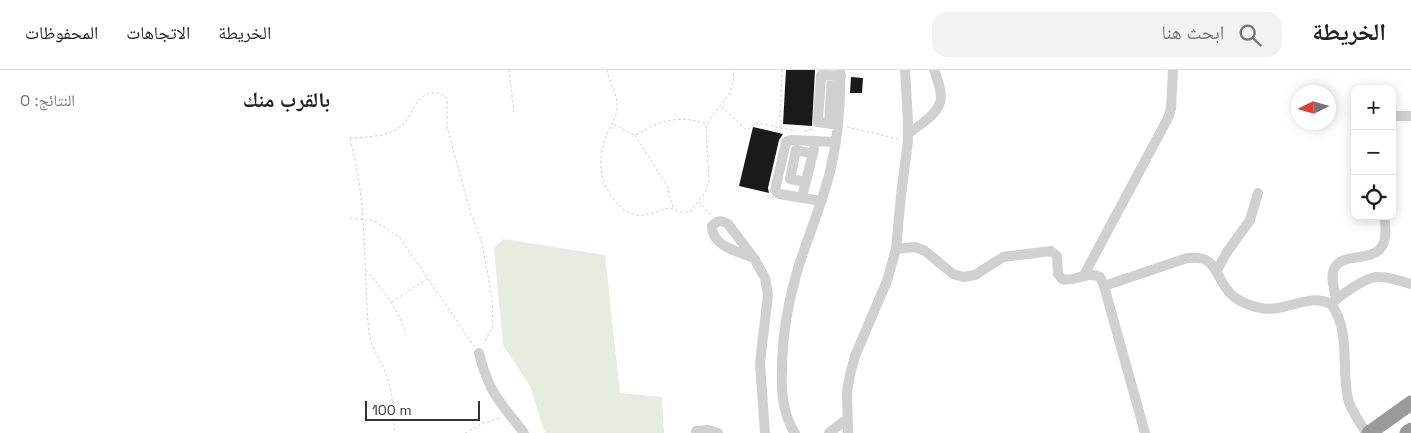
<!DOCTYPE html>
<html lang="ar">
<head>
<meta charset="utf-8">
<style>
	body { margin:0; font-family:"Space Grotesk","Noto Naskh Arabic",sans-serif; background:#f2f2f2; color:#202124; direction:rtl }
	.controls { position:absolute; right:15px; top:15px; display:grid; overflow:hidden; border-radius:10px; box-shadow:0 2px 12px #0003 }
	.controls button { width:45px; height:45px; display:grid; place-items:center; padding:0; border:0; border-bottom:1px solid #e0e0e0; background:#fff; color:#202124; font:25px sans-serif }
	.compass { position:absolute; left:941px; top:15px; width:45px; height:45px; border-radius:50%; background:#fff; box-shadow:0 2px 12px #0003; rotate:265deg }
	.scale { position:absolute; left:15px; bottom:12px; width:115px; box-sizing:border-box; padding-left:5px; border:2px solid #333; border-top:0; font-size:14px; line-height:18px; white-space:nowrap; color:#333; -webkit-text-stroke:4px #fff; paint-order:stroke }
	.list { margin:0; padding:0; list-style:none }
	h2 { display:flex; justify-content:space-between; align-items:center; height:65px; margin:0; padding:0 20px; font-size:21px }
	h2 small { font-size:16px; font-weight:400; color:#757577 }
	.icon { flex:none; width:28px; height:28px; fill:none; stroke:currentColor; stroke-width:2; stroke-linecap:round; stroke-linejoin:round }
	.map { position:relative; flex:none; width:1061px; height:363px; overflow:hidden; direction:ltr }
	header { display:flex; align-items:center; gap:30px; box-sizing:border-box; height:70px; padding:0 25px; background:#fff; border-bottom:1px solid #e0e0e0 }
	header strong { font-size:24px }
	nav { display:flex; gap:28px; margin-inline-start:auto; font-size:18px }
	.search { width:350px; height:45px; background:#f2f2f2; display:flex; align-items:center; gap:12px; box-sizing:border-box; padding:0 18px; border-radius:15px; color:#757577; font-size:19px }
	main { display:flex }
	aside { flex:1; background:#fff }
	.map>svg:first-child { display:block }
	.green { fill:#e6ecdf }
	.building { fill:#1a1a1a }
	.lines { fill:none; stroke-linecap:round; stroke-linejoin:round }
	.path { stroke:#cdcdcd; stroke-width:1; stroke-dasharray:2.5 2.5; stroke-linecap:butt }
	.minor { stroke:#d0d0d0; stroke-width:10 }
	.highway { stroke:#9a9a9a; stroke-width:15 }
</style>
</head>
<body>
<header>
<strong>الخريطة</strong>
<div class="search"><svg class="icon" aria-label="search" viewBox="0 0 24 24"><circle cx="10" cy="10" r="6"/><path d="M15 15l6 6"/></svg>ابحث هنا</div>
<nav><a>الخريطة</a><a>الاتجاهات</a><a>المحفوظات</a></nav>
</header>
<main>
<div class="map">
<svg width="1061" height="363" viewBox="0 0 1061 363">
	<rect width="100%" height="100%" fill="#fff"/>
	<path class="green" d="M153 169 255 185 270 323 312 327 314 363H195L180 316 153 275 144 178Z"/>
	<path class="building" d="M436 0H465L462 56 433 54Z
		M501 7 513 8 512 23H500Z
		M403 57 433 64 429 70 418 118 419 123 389 116Z"/>
	<g class="lines">
		<path class="path" d="M159 0 164 43
			M257 0C259 13 268 24 267 37 267 51 257 59 254 72 248 94 250 112 264 130 270 138 279 145 289 145 298 146 307 141 315 139 325 137 332 145 341 141L355 122 359 111 356 57C364 37 388 26 383 0
			M372 37 395 59H400L404 54 407 53 446 61
			M264 54 284 65C291 63 296 59 302 56 320 48 338 47 356 54
			M430 57 432 0
			M497 57 549 69
			M455 61 463 59
			M285 65 317 116 323 138
			M0 68C16 67 35 67 49 58 64 48 62 26 82 23 88 22 92 24 97 28V57L120 141 132 173 142 227 143 255 134 274
			M0 69C18 133 13 199 19 264 22 280 31 289 36 304 43 322 43 344 45 363
			M349 132 362 146
			M0 148 25 151 50 168 124 276
			M16 200C33 220 48 238 56 264
			M42 232 77 209
			M115 363 133 353 151 348"/>
		<path class="minor" d="M1042 46H1061
			M479 53 482 6
			M488 55 468 52 471 5 491 6
			M558 64C569 55 591 43 591 27 591 18 587 8 584 0
			M456 112 440 109 446 80 463 84
			M452 127 464 79
			M472 131 429 124 425 120 436 72 441 70 486 72
			M546 179 565 177 575 181 603 204 613 207 625 205 653 187 701 181 707 186 708 204 712 209C725 213 737 200 750 207L754 216 795 363
			M404 188C389 182 361 176 362 156 368 150 371 150 378 154L404 188 415 208 418 225 410 293 415 363
			M867 200 877 182 900 150 908 123
			M734 205 818 48 821 39 823 0
			M754 216 837 188C865 185 863 200 876 218 881 226 889 231 897 234 907 238 918 240 928 238 947 235 962 225 981 234 1001 261 991 298 998 329 1001 341 1010 352 1016 363
			M986 230C985 221 980 208 984 199 995 175 1045 205 1034 146
			M983 232C993 224 1014 208 1027 207 1038 206 1050 211 1061 214
			M129 283C138 322 151 333 174 363
			M346 361 358 360 368 363
			M445 363C433 345 431 322 432 301 432 264 439 227 450 192 460 162 472 133 480 102 488 68 491 35 490 0
			M479 363 497 349
			M498 363 497 322 500 305 505 286 537 211 546 179 551 125 558 71V51L555 0"/>
		<path class="highway" d="M1019 363 1061 333
			M1057 363 1061 360"/>
	</g>
</svg>
<div class="controls">
<button>+</button>
<button>−</button>
<button><svg class="icon" aria-label="locate" viewBox="0 0 24 24"><circle cx="12" cy="12" r="6"/><path d="M12 2v4M12 18v4M2 12h4M18 12h4"/></svg></button>
</div>
<svg class="compass" viewBox="-18 -18 36 36"><path d="M0-13l5 13h-10z" fill="#e53935"/><path d="M0 13l5-13h-10z" fill="#757577"/></svg>
<div class="scale">100 m</div>
</div>
<aside>
<h2>بالقرب منك<small>النتائج: 0</small></h2>
<ul class="list">
</ul>
</aside>
</main>
</body>
</html>
